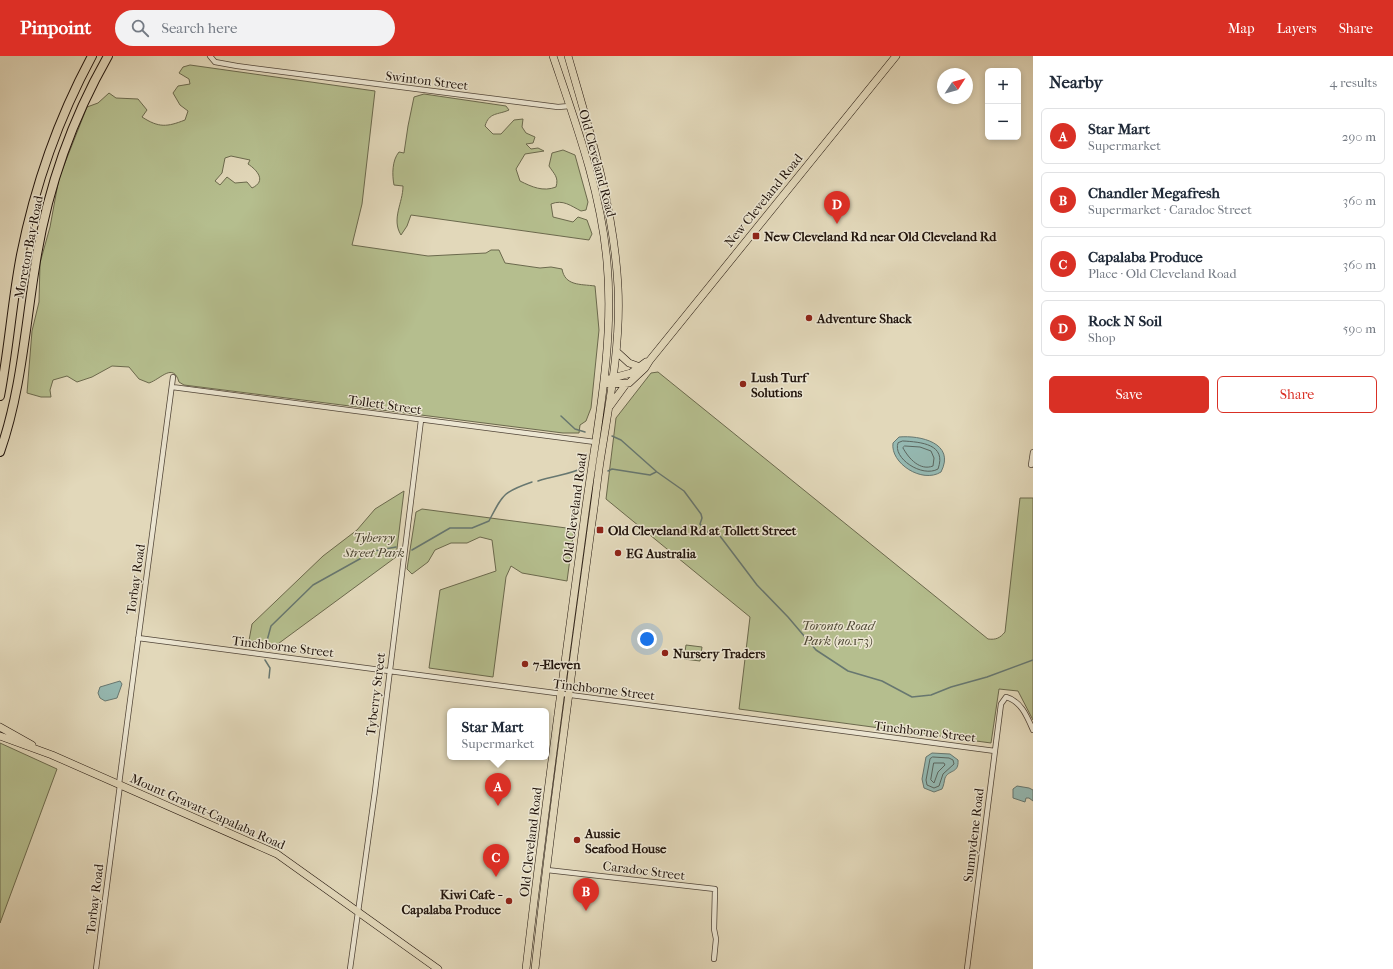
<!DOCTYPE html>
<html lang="en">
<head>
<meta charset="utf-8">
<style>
	body { margin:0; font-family:"IM FELL French Canon",serif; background:#f2f2f3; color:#1f2937 }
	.controls { position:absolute; right:12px; top:12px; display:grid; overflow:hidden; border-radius:6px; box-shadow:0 2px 6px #0003 }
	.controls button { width:36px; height:36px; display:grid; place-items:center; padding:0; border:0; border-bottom:1px solid #e0e1e3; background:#fff; color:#1f2937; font:20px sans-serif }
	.compass { position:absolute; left:937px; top:12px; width:36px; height:36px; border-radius:50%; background:#fff; box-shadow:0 2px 6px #0003; rotate:54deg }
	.you { position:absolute; left:647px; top:583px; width:14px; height:14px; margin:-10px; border:3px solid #fff; border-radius:50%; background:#1a73e8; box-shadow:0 0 0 6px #1a73e833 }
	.badge { display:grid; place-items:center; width:26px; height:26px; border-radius:50%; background:#d93025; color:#fff; font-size:13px; font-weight:700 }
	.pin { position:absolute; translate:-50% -33px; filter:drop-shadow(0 1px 2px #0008) }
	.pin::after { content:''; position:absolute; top:21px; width:14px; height:12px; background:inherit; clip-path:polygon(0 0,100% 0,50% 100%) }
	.popup { position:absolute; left:447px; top:652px; width:102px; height:52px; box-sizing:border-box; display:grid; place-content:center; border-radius:6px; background:#fff; filter:drop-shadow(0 1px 3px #0005); font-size:13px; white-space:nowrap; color:#747a83 }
	.popup b { font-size:15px; color:#1f2937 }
	.popup::after { content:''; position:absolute; left:50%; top:100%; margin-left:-8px; border:8px solid transparent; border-top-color:#fff }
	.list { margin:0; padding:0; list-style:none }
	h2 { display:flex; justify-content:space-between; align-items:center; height:52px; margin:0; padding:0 16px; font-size:17px }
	h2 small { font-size:13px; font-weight:400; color:#747a83 }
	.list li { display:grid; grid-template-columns:26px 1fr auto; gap:12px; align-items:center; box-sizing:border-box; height:56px; margin:0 8px 8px; padding:0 8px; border:1px solid #e0e1e3; border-radius:6px }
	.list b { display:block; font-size:15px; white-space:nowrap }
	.list p { margin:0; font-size:13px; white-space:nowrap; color:#747a83 }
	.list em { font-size:13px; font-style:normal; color:#747a83 }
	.actions { display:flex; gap:8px; padding:12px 16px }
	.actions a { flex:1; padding:9px 0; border:1px solid #d93025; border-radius:6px; text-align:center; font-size:14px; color:#d93025 }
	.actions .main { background:#d93025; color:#fff }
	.icon { flex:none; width:22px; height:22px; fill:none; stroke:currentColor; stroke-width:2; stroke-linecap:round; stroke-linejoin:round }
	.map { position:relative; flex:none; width:1033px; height:913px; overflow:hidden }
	header { display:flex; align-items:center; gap:24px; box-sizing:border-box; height:56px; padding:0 20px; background:#d93025; color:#fff }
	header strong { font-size:19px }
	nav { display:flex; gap:22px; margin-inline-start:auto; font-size:14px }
	.search { width:280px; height:36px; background:#f2f2f3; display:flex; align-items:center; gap:10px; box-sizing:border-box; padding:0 14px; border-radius:22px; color:#747a83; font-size:15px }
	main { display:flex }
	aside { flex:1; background:#fff }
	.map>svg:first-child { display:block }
	.green { fill:#b5be8e; stroke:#6b694d; fill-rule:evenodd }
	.water { fill:#95b9b2; stroke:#677770 }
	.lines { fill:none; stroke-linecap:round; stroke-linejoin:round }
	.shore { stroke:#5b665f; stroke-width:1 }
	.stream { stroke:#677770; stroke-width:1.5 }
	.minor-casing { stroke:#514538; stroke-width:6 }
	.primary-casing { stroke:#21140c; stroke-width:8 }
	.trunk-casing { stroke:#21140c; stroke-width:10 }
	.minor { stroke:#ece6d2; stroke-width:4.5 }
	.primary { stroke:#e2d8ba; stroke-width:7 }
	.trunk { stroke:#e2d8ba; stroke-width:8 }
	.poi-dot { fill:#8f2418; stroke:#ece6d2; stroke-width:1.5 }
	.labels { text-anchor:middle; stroke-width:3; stroke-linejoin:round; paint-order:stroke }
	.street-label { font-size:13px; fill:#21140c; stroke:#ece6d2 }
	.poi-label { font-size:13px; font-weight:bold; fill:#21140c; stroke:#ece6d2; text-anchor:start }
	.park-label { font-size:13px; font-style:italic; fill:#4d4733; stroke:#ece6d2 }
</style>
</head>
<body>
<header>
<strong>Pinpoint</strong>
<div class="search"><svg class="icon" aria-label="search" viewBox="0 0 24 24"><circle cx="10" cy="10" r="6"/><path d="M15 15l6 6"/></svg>Search here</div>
<nav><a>Map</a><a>Layers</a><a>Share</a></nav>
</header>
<main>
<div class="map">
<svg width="1033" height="913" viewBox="0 0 1033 913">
	<rect width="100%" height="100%" fill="#e2d8ba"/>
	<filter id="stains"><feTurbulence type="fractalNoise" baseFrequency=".005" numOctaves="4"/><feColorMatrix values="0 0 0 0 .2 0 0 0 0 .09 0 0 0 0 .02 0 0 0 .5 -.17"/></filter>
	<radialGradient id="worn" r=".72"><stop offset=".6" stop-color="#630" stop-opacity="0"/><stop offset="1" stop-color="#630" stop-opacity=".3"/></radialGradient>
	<path class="green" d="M190 9 375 35 362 148 352 189 428 200 486 197 491 194H499L505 207 540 212 551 211 562 213C565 230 580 228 595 230L599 274 591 352 586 365 580 369 579 377H563L184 329 179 326C173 306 161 323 149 327L139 323 129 311 112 310 92 321 77 326 67 320 53 324 50 334 51 341H41L27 337 32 275 39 246 40 207 50 171 59 122 87 51 98 47 109 37 116 42 138 43 147 54 142 61C159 72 167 71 185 64L188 55 180 49 173 37 178 30 190 28 189 23 179 17 183 11ZM231 100 250 104 248 108C257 114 267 125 252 132L247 126 235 127 227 121 220 129 215 125 222 117 225 102Z
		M424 38 506 50 509 54C498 59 489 56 485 70L493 78H501L514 64 523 63 522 71 526 77 535 81 533 87 526 88 531 93 538 92 544 95 525 98 516 113 520 125C532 131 543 136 556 131 559 121 554 118 549 110L552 97 563 94 575 99 588 146 586 154 581 155C571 150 563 143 551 148L553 161 573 166 578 161 587 164 592 178 589 184 411 159 407 170 401 179C391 163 403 147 403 130L394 129C392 119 392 104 399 96L404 97 408 70 414 41Z
		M658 316 988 583C996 584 1000 582 1005 576L1020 442H1033V664L1018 635 999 633 991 687 739 653 750 561 606 443 616 362 651 317Z
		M404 435 396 501 271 593 248 590 252 568 323 500 357 474 375 453Z
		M422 453 574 473 567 525 522 517 511 510 506 521 493 621 429 612 440 534 496 515 492 484 480 481 467 487H451L435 494 428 506 412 518 407 513 416 456Z
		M686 589 702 591 700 605 684 603Z
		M0 687 57 713 0 867Z"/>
	<path class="water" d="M899 381C920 379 956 387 941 416 922 428 890 407 893 387Z
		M120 625 122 628 117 642 105 645 100 642 98 637 100 631Z
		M932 697 950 698 958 704C959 718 949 713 945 722 944 726 944 729 942 733L934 736 924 732 922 723 926 701Z
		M1017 730 1029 732 1033 734V745L1029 742H1026L1025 746 1013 742V733Z"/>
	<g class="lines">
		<path class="shore" d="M903 385C921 386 947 388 938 413 922 422 892 402 898 387Z
			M905 390 920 391 931 395 934 402 933 410C920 415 909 403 903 392Z
			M933 701 949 702 953 704 954 708 943 718 939 730 934 732 927 729 926 724 930 703Z
			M934 707H944L945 709 938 716 934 727 931 724Z"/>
		<path class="stream" d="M561 360 575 373 585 376
			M612 380 621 384 657 416 684 435 701 458 702 462 700 468C705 476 711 479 720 480L757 529 788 561 816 594 848 615 882 625 912 641 931 639 951 631 987 621 1033 604
			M608 415 612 413 650 419 656 416
			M538 425C554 419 571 419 584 411
			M412 494 450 472H472L489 465C503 438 503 436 532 426
			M265 592 271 570 313 529 374 495 396 491
			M265 604 270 612 269 622"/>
		<defs>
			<path id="minor" d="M210 0 215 6 237 10 558 51 570 50
				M172 331 595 386
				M1031 409 1033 396
				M138 582 995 695
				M119 728 173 321
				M547 814 715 833 714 873 716 883 714 903
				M96 913 120 729
				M350 913 375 735 421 364
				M967 913 1001 648 1006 641C1021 645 1027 660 1033 674"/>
			<path id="primary" d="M617 296 629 307 640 311
				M609 323 631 317 646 306
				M609 328 629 327 645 312 650 304 896 0
				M610 350 626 328
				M0 671 32 689
				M0 680 52 699 277 798 438 913
				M526 913C543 764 564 614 584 465 595 380 615 293 607 206 601 135 576 68 553 0
				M535 913C551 764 572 615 592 466 595 446 597 426 600 406 609 348 621 290 618 231 614 152 590 76 568 0"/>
			<path id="trunk" d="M0 340C9 293 12 246 21 199 35 129 58 63 92 0
				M0 396C21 336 25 273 35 211 46 137 71 65 108 0"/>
		</defs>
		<use href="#minor" class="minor-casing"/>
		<use href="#primary" class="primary-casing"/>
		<use href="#trunk" class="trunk-casing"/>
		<use href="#minor" class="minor"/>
		<use href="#primary" class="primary"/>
		<use href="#trunk" class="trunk"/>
	</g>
	<g class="poi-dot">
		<rect x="752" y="176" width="8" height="8" rx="2"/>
		<circle cx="809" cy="262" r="4"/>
		<circle cx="743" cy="328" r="4"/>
		<rect x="596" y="470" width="8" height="8" rx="2"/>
		<circle cx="618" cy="497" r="4"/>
		<circle cx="665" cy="597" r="4"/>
		<circle cx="525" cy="608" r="4"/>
		<circle cx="577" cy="784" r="4"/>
		<circle cx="509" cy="845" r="4"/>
	</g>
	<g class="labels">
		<g class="street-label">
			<text transform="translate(427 24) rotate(7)" y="5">Swinton Street</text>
			<text transform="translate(598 107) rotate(75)" y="5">Old Cleveland Road</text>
			<text transform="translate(763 144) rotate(-51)" y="5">New Cleveland Road</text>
			<text transform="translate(28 191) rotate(-79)" y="5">Moreton Bay Road</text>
			<text transform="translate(385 348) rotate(8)" y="5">Tollett Street</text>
			<text transform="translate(574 452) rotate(-82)" y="5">Old Cleveland Road</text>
			<text transform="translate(135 523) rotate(-82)" y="5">Torbay Road</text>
			<text transform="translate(283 590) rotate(7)" y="5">Tinchborne Street</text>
			<text transform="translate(604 633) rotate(7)" y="5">Tinchborne Street</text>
			<text transform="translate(375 638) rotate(-83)" y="5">Tyberry Street</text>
			<text transform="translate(925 675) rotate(7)" y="5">Tinchborne Street</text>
			<text transform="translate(208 755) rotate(24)" y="5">Mount Gravatt-Capalaba Road</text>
			<text transform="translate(973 779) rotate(-83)" y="5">Sunnydene Road</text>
			<text transform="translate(530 786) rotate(-83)" y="5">Old Cleveland Road</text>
			<text transform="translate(644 814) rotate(7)" y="5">Caradoc Street</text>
			<text transform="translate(94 843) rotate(-83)" y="5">Torbay Road</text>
		</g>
		<g class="poi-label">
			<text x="764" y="185">New Cleveland Rd near Old Cleveland Rd</text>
			<text x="817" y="267">Adventure Shack</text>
			<text x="751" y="326">Lush Turf<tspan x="751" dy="15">Solutions</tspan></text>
			<text x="608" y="479">Old Cleveland Rd at Tollett Street</text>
			<text x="626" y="502">EG Australia</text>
			<text x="673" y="602">Nursery Traders</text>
			<text x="533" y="613">7-Eleven</text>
			<text x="585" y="782">Aussie<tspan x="585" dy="15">Seafood House</tspan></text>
			<text x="501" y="843" text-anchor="end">Kiwi Cafe -<tspan x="501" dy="15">Capalaba Produce</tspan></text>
		</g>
		<g class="park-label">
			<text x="374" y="486">Tyberry<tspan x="374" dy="15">Street Park</tspan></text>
			<text x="838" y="574">Toronto Road<tspan x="838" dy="15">Park (no.173)</tspan></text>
		</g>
	</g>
	<rect width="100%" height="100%" filter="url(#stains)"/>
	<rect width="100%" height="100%" fill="url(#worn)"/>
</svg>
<div class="controls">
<button>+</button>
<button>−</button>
</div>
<svg class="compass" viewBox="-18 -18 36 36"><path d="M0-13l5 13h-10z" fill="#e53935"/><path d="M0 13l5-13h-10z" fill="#747a83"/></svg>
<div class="you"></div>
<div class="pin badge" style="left:498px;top:750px">A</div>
<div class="popup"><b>Star Mart</b>Supermarket</div>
<div class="pin badge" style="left:586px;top:855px">B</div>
<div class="pin badge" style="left:496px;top:821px">C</div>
<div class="pin badge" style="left:837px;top:168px">D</div>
</div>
<aside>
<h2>Nearby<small>4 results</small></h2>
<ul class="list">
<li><span class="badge">A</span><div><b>Star Mart</b><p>Supermarket</p></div><em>290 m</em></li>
<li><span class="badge">B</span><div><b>Chandler Megafresh</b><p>Supermarket · Caradoc Street</p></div><em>360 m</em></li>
<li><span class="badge">C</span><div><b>Capalaba Produce</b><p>Place · Old Cleveland Road</p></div><em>360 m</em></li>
<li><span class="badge">D</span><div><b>Rock N Soil</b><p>Shop</p></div><em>590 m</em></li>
</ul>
<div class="actions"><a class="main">Save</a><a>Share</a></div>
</aside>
</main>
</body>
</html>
